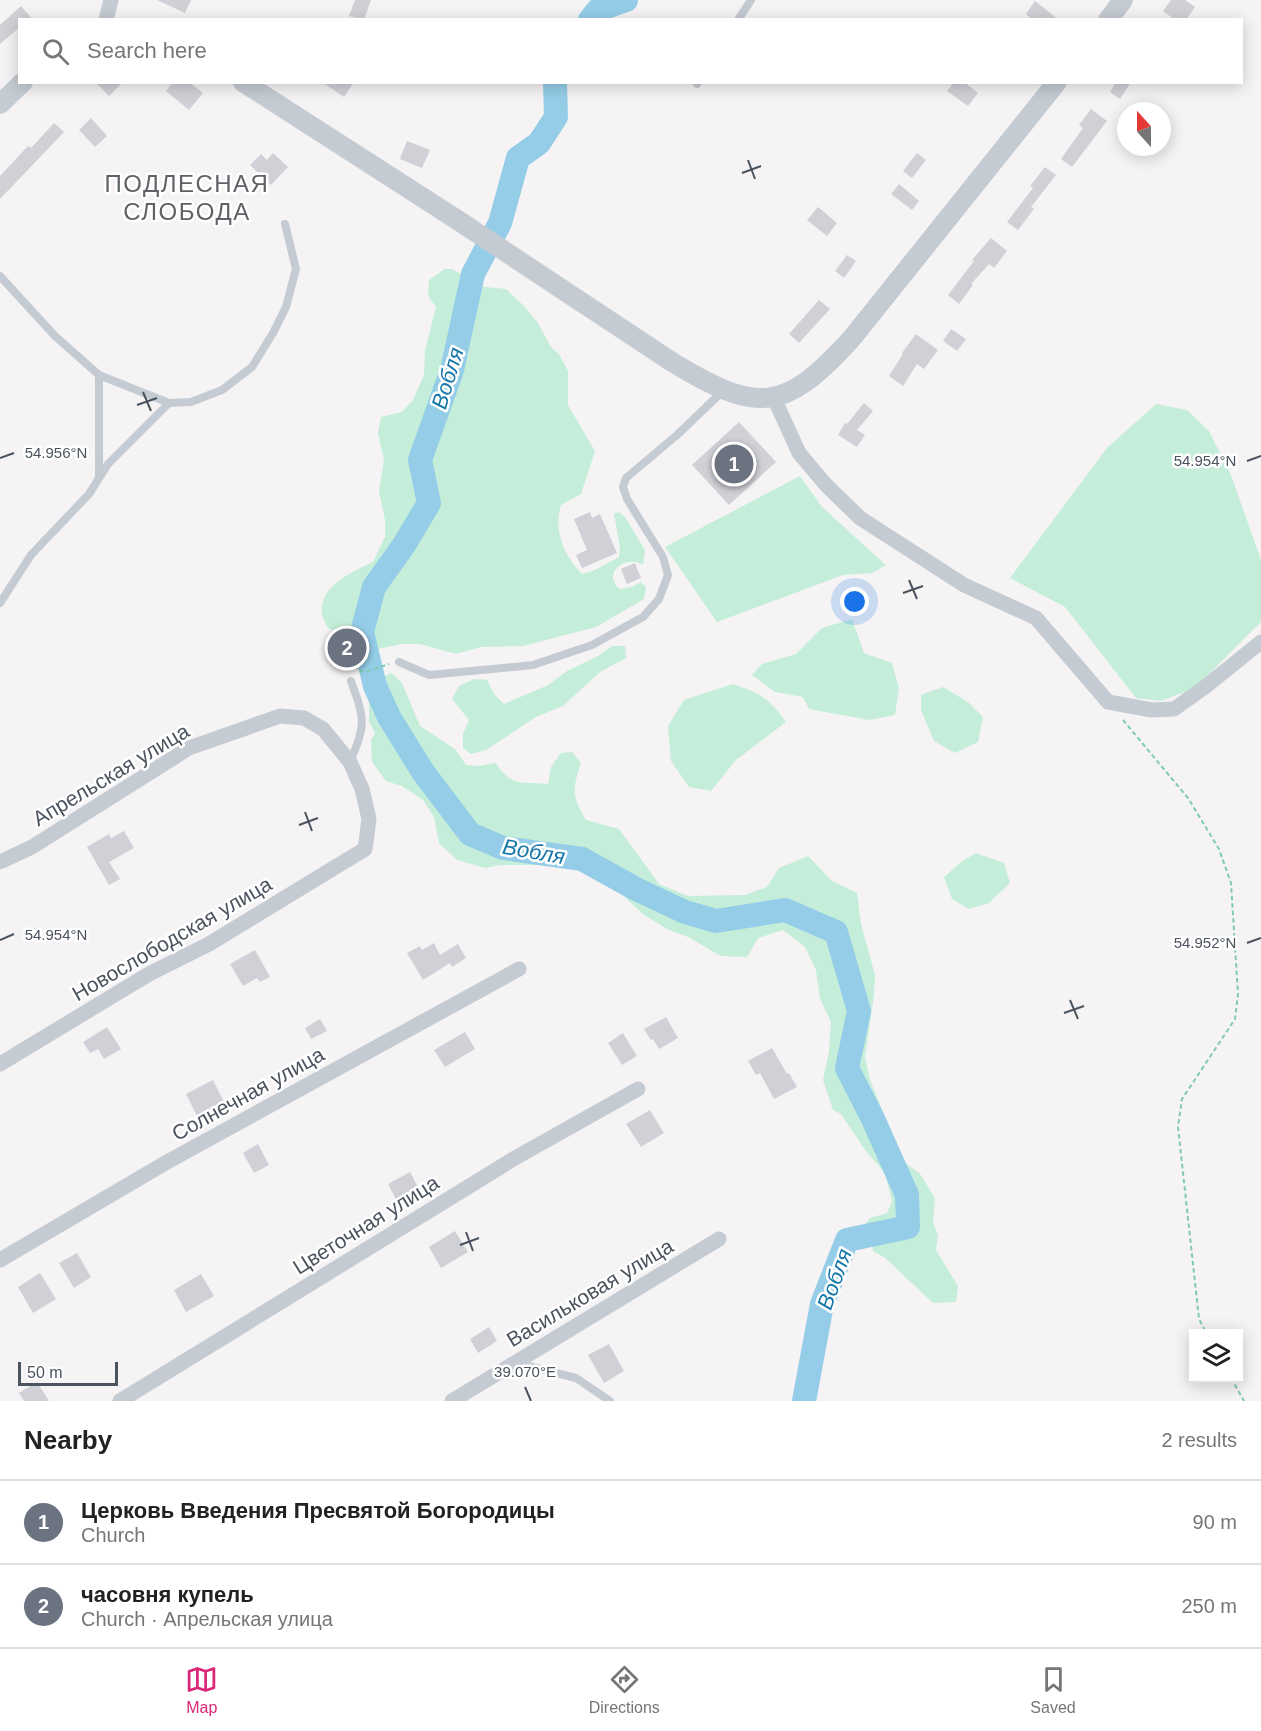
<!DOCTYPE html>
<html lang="en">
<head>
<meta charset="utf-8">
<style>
	body { margin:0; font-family:Arial,sans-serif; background:#f2f2f2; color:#222 }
	.controls { position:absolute; right:18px; bottom:18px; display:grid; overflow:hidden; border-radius:0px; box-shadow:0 3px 15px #0003 }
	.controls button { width:54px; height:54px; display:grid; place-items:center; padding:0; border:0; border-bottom:2px solid #e0e0e0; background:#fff; color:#222; font:30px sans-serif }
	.compass { position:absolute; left:1117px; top:102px; width:54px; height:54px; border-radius:50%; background:#fff; box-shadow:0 3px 15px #0003; rotate:339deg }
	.scale { position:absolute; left:18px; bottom:15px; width:100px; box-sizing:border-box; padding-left:6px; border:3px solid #4b535f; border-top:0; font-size:16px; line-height:21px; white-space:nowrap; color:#4b535f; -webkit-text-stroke:4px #fff; paint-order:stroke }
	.you { position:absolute; left:855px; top:602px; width:21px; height:21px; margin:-15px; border:4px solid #fff; border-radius:50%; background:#1a73e8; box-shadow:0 0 0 9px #1a73e833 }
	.badge { display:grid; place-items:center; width:39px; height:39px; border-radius:50%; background:#db2777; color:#fff; font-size:20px; font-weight:700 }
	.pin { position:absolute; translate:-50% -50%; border:3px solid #fff; box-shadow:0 2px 6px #0006 }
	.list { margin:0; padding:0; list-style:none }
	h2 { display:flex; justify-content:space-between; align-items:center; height:78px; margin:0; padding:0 24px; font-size:26px }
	h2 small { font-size:20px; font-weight:400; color:#767676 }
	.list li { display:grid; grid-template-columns:39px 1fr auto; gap:18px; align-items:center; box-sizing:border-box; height:84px; padding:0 24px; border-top:2px solid #e0e0e0 }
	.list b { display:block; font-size:22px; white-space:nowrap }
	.list p { margin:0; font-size:20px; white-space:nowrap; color:#767676 }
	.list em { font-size:20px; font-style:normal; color:#767676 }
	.icon { flex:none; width:33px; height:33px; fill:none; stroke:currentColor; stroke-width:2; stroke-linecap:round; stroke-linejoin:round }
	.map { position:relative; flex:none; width:1261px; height:1401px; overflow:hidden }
	.search { position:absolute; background:#fff; box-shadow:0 3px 15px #0003; left:18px; right:18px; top:18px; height:66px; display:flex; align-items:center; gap:15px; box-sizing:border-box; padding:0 21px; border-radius:0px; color:#767676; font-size:22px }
	.sheet { height:246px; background:#fff }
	nav { display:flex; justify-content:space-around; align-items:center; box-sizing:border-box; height:84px; border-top:2px solid #e0e0e0; background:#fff; font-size:16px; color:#767676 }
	nav a { display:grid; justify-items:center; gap:3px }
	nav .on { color:#db2777 }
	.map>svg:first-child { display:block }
	.green { fill:#c5eeda }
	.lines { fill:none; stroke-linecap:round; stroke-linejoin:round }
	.river { stroke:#95cde8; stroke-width:24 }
	.building { fill:#d0d1d7 }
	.path { stroke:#7fcbaf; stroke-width:2; stroke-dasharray:4.5 3; stroke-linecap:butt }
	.service { stroke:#c5cbd3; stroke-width:8 }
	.minor { stroke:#c5cbd3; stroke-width:15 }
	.tertiary { stroke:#c5cbd3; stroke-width:20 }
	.ticks { fill:none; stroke:#4b535f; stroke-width:2 }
	.labels { text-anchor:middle; stroke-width:5; stroke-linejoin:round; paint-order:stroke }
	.street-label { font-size:21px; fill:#4b535f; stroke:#fff }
	.water-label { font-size:22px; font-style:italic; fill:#1577a9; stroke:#fff }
	.quarter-label { font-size:24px; letter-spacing:1.5px; fill:#5f6267; stroke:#fff }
	.ticks-label { font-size:15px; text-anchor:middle; fill:#4b535f; stroke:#fff; stroke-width:5; stroke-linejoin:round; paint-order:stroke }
</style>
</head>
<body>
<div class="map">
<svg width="1261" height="1401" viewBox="0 0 1261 1401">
	<rect width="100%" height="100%" fill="#f5f3f3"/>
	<path class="green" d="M445 269H452L485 287 506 289 524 306 538 323 551 347 559 354 568 371V405L595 451 581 494 561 505C553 530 564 556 582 574L593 571 619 557 620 547 614 514 619 512 625 517 645 550 643 565C628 554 600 572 620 589L632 587 641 582 646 587 644 599 596 627 523 646 481 647 456 654 420 644H402L378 649 370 638 355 630 341 634 328 628C326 624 323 619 322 615 318 586 352 572 373 562L385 537V520L379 491 384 460 378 433 381 417 402 412 413 400 424 375 425 351 436 307 428 296 429 280Z
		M1156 404 1187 410 1209 431 1231 475 1261 560V622L1195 688 1161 701 1136 698 1065 607 1010 578 1107 448Z
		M800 476 822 507 886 565 872 573 843 575 717 622 665 547Z
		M852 619 864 653 892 663 899 688 895 715 869 720 809 709 803 697 775 692 752 675 762 664 796 654 822 628Z
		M612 646H625L626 658 600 672 563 706 536 717 486 750 471 754 463 748V734L469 720 452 699 459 686 474 679 487 680 494 694 504 704 548 685 567 671 598 656Z
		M392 673 402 683 420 726 455 749 466 765 479 766 496 763C512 788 522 781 548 784L551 767 561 753 572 752 581 763C572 790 572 796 586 820L619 829 659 884 688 896 745 895 767 887 779 868 808 856 832 881 857 893 861 924 875 975 874 995 865 1057 870 1080 903 1161 920 1174 935 1198 933 1222 938 1236 936 1250 958 1286 956 1302 933 1303 884 1257 874 1252 863 1226 870 1218 887 1213 892 1201 885 1173 865 1150 841 1114 833 1110 823 1080 829 1051 831 1022 820 999 816 970 805 947 783 930 758 938 747 957 721 956 688 937 669 930 644 915 615 888 592 876 565 865H500L485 868 457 860 439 843 434 817 423 800 402 786 386 781 372 762 371 740 375 733 369 722V700L365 687 367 683Z
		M733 684C759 693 771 699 786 722L736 760 711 791 689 787 671 761 668 726 684 700Z
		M943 687 968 702 983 717 978 742 955 753 934 741 921 710V695Z
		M976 853 1004 863 1010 883 989 903 969 909 952 899 944 877 961 862Z"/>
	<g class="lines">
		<path class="river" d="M590 20 598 10 626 0
			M555 82 556 117 539 143 518 158 500 223 473 274 452 370 420 460 429 503 404 545 374 587 362 632 375 686 389 717 423 772 470 834 503 848 582 859 636 889 685 912 716 921 785 910 836 932 859 1011 847 1068 873 1119 907 1195 908 1227 847 1240 822 1304 804 1401"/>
	</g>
	<path class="building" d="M157 0H191L185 13Z
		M355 0H371L364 20 349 16Z
		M1171 0H1185L1195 7 1186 20H1175L1163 11Z
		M1035 1 1059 20H1033L1026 14Z
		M21 6 33 20H20V27L0 44V25Z
		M95 82H123L109 96Z
		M173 82H189L203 93 189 110 166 91Z
		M322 82H354L344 97Z
		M954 82H964L978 93 968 106 947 91Z
		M1116 82H1131L1120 99 1110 92Z
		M1091 109 1107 121 1072 167 1061 159 1083 128 1079 125Z
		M91 118 107 136 95 147 79 130Z
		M54 123 64 132 0 199V176L28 146 31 148Z
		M407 141 430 150 422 168 400 159Z
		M273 153 288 167 271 185 250 165 261 154 267 160Z
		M917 153 926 160 912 178 903 171Z
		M1045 167 1056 175 1031 207 1034 209 1018 230 1007 222 1033 188 1030 186Z
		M899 184 919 201 912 210 891 194Z
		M818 207 837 223 827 236 807 220Z
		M991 238 1007 251 994 268 989 264 971 284 973 285 959 304 948 295 974 261 972 260Z
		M847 255 856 261 844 278 835 271Z
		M819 300 830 309 799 343 789 334Z
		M951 329 966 339 957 351 943 341Z
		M916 334 938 350 924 369 917 364 903 386 889 376 903 354 902 353Z
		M864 403 873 411 857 430 865 435 857 447 838 435 845 423 847 424Z
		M739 422 776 462 729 505 692 465Z
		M590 512 592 518 600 514 617 553 582 568 576 555 587 550 574 519Z
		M635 563 641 578 627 584 621 569Z
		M357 639 362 655 348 660 343 644Z
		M124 831 134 848 109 862 120 879 109 885 87 847 109 834 111 838Z
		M434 943 440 955 458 944 466 958 452 967 450 963 423 980 407 953 420 946 422 950Z
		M255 950 270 977 260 982 257 978 243 986 230 964Z
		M666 1017 678 1038 659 1049 653 1039 651 1040 644 1029Z
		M320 1019 327 1031 311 1039 305 1028Z
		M107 1027 121 1049 104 1059 98 1049 90 1053 83 1042Z
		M465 1032 475 1049 445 1067 434 1050Z
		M623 1033 637 1056 622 1065 608 1043Z
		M772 1048 787 1074 789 1073 797 1087 774 1099 760 1073 756 1075 748 1061Z
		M213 1080 226 1106 199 1120 186 1094Z
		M650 1110 664 1133 641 1147 626 1124Z
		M258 1144 269 1165 254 1173 243 1153Z
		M410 1172 419 1189 398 1203 388 1184Z
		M455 1231 468 1252 441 1268 429 1247Z
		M77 1253 91 1277 74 1288 59 1263Z
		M40 1273 56 1299 33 1313 18 1287Z
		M201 1274 214 1296 186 1312 174 1290Z
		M489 1327 497 1341 478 1353 470 1339Z
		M609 1344 624 1371 604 1383 588 1355Z
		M37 1382 49 1401H24L19 1393Z"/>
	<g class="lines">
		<path class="path" d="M355 665 359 671 365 672 389 664
			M1123 720 1188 798 1219 849 1231 883 1238 994 1235 1019 1182 1099 1178 1127 1199 1319 1207 1334
			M1231 1378 1244 1401"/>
		<path class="service" d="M738 20 751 0
			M697 84 698 82
			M0 276 55 336 99 375V477
			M99 375 169 403
			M0 603 31 555 89 494 108 464 169 403 191 402 222 390 252 367 273 333 286 307 296 269 285 224
			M399 662 429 675 533 665 592 645 643 617 659 599 668 575 663 557 627 499 623 487 626 478 677 435 724 390
			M350 762C366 724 365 720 351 681
			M517 1363 576 1378 610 1401"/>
		<path class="minor" d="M106 20 111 0
			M774 398 799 453 826 485 860 518 964 585 1036 618 1108 702 1152 710 1174 709 1205 687 1261 642
			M0 862 32 847 189 748 280 716 304 718 323 729 350 762 362 789 369 819 365 849 209 944 149 974 0 1064
			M0 1260 167 1162 519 969
			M120 1401 515 1158 638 1089
			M452 1401 719 1239"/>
		<path class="tertiary" d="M1108 20 1123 0
			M243 82 456 219 672 362C758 414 784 413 852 338L1057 82
			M0 104 23 82"/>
	</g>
	<path class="ticks" d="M748 160 755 179M742 173 761 166M143 392 151 411M137 405 157 398M0 458 14 453M1247 461 1261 456M909 580 917 599M903 593 923 586M305 812 312 831M299 825 318 818M0 940 14 934M1247 943 1261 938M1070 1000 1078 1019M1064 1013 1084 1006M466 1232 473 1251M460 1245 479 1238M525 1387 531 1401"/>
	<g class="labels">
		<g class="street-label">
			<text transform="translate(111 775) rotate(-31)" y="7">Апрельская улица</text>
			<text transform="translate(172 939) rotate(-30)" y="7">Новослободская улица</text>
			<text transform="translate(248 1094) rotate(-29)" y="7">Солнечная улица</text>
			<text transform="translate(366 1225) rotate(-32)" y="7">Цветочная улица</text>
			<text transform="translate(590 1293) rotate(-31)" y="7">Васильковая улица</text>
		</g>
		<g class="water-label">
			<text transform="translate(447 378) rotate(-73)" y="8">Вобля</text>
			<text transform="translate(534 851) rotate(10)" y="8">Вобля</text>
			<text transform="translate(834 1279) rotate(-70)" y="8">Вобля</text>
		</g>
		<g class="quarter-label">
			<text x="187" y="192">ПОДЛЕСНАЯ<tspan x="187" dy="28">СЛОБОДА</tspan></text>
		</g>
	</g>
	<g class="ticks-label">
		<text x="56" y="458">54.956°N</text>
		<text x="1205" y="466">54.954°N</text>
		<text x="56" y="940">54.954°N</text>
		<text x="1205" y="948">54.952°N</text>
		<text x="525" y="1377">39.070°E</text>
	</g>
</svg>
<div class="controls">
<button><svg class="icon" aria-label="layers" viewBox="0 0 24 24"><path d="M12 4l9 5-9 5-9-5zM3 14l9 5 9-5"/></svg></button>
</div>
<svg class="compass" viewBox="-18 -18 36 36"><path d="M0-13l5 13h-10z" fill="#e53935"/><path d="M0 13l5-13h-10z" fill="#767676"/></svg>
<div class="scale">50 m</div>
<div class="you"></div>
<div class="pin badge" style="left:734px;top:464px;background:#6b7280">1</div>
<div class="pin badge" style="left:347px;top:648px;background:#6b7280">2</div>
<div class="search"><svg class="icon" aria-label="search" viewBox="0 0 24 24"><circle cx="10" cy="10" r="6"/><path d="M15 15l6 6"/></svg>Search here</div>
</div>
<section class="sheet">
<h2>Nearby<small>2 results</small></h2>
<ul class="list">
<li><span class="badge" style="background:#6b7280">1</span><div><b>Церковь Введения Пресвятой Богородицы</b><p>Church</p></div><em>90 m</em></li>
<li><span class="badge" style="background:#6b7280">2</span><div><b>часовня купель</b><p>Church · Апрельская улица</p></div><em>250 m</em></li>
</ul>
</section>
<nav>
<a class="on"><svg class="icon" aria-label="map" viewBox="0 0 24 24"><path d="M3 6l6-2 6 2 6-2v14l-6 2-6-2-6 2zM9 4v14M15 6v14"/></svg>Map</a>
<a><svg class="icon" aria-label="directions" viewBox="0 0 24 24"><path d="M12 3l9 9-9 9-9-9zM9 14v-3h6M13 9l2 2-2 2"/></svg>Directions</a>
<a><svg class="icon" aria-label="saved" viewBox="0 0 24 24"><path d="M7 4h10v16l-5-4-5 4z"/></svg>Saved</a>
</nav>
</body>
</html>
